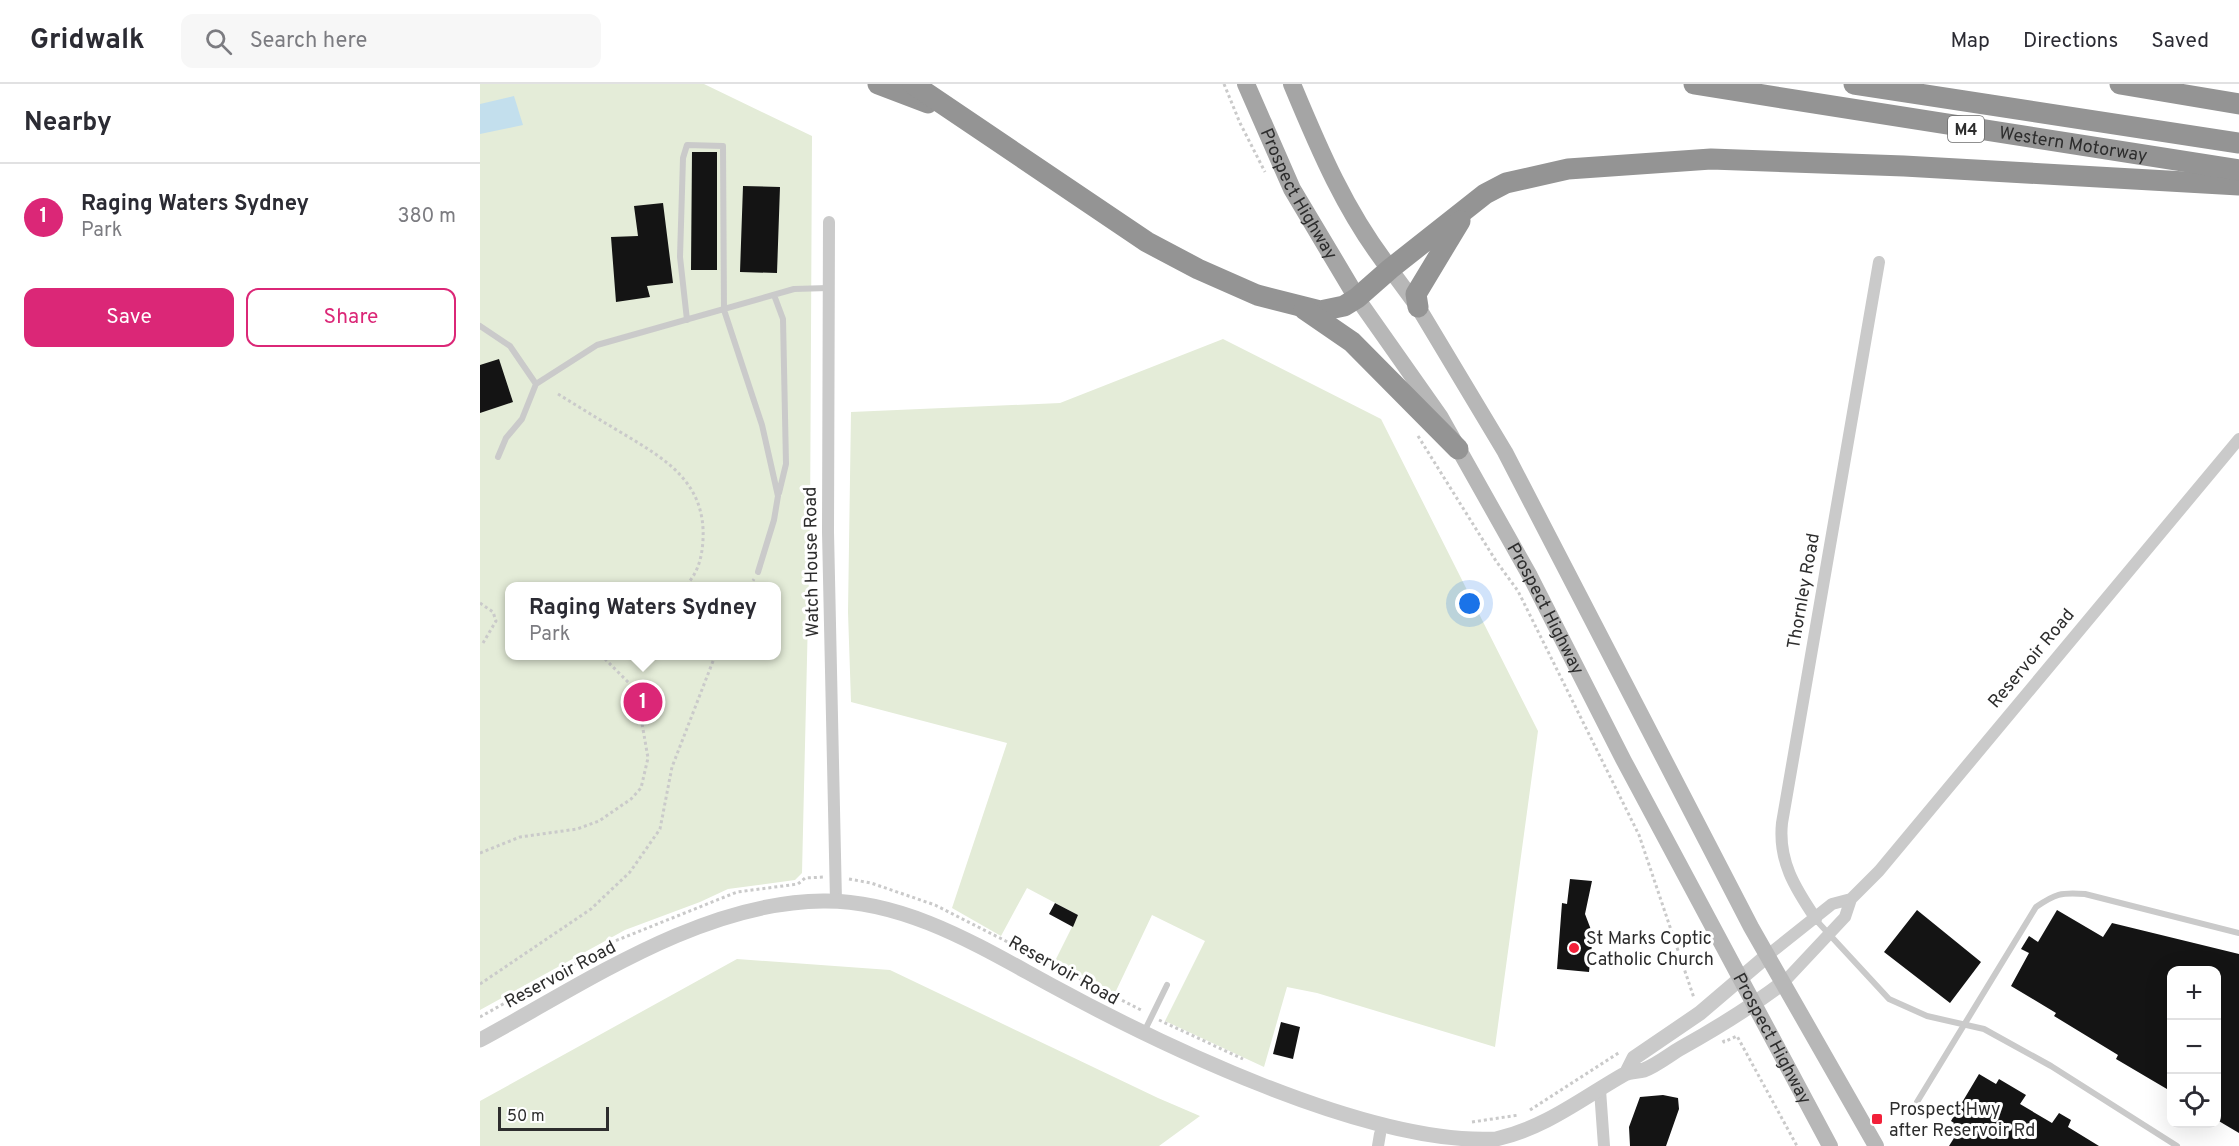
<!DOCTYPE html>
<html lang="en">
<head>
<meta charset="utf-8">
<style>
	body { margin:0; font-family:Overpass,sans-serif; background:#f7f7f7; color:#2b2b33 }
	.controls { position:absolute; right:18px; bottom:18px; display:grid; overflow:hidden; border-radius:12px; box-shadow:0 6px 24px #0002 }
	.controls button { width:54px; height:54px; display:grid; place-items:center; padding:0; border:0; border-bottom:2px solid #e1e1e2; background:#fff; color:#2b2b33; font:30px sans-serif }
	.scale { position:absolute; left:18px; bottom:15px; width:111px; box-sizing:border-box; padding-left:6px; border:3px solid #2d2d2d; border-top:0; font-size:16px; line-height:21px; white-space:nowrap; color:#2d2d2d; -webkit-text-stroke:4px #fff; paint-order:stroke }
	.you { position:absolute; left:990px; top:520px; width:21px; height:21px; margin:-15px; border:4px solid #fff; border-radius:50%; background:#1a73e8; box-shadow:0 0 0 9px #1a73e833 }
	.badge { display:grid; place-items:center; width:39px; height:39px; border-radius:50%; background:#db2777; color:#fff; font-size:20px; font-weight:700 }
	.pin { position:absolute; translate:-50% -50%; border:3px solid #fff; box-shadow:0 2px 6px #0006 }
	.popup { position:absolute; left:25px; top:498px; width:276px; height:78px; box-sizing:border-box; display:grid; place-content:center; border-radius:12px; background:#fff; filter:drop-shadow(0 2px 4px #0005); font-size:20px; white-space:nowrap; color:#7c7c81 }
	.popup b { font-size:22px; color:#2b2b33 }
	.popup::after { content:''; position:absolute; left:50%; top:100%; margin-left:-12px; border:12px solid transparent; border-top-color:#fff }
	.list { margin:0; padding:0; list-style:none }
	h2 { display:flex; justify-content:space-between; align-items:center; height:78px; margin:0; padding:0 24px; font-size:26px }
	h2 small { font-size:20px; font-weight:400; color:#7c7c81 }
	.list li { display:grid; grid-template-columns:39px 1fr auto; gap:18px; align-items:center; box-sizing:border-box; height:108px; padding:0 24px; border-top:2px solid #e1e1e2 }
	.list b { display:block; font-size:22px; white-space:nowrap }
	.list p { margin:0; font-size:20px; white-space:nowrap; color:#7c7c81 }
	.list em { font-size:20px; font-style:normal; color:#7c7c81 }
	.actions { display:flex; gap:12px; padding:18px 24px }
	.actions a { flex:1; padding:14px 0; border:2px solid #db2777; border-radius:12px; text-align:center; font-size:21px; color:#db2777 }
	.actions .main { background:#db2777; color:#fff }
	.icon { flex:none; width:33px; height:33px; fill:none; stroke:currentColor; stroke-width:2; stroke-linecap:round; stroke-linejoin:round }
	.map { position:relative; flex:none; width:1759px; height:1062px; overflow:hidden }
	header { display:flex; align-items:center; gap:36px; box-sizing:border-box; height:84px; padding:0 30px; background:#fff; border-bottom:2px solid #e1e1e2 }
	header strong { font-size:28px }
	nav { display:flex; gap:33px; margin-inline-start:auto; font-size:21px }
	.search { width:420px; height:54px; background:#f7f7f7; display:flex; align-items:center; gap:15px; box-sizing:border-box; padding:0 21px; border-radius:12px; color:#7c7c81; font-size:22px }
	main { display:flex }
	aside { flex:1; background:#fff }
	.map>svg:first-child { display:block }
	.green { fill:#e4ecd8; fill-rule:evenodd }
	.water { fill:#c3dfed }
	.building { fill:#141414 }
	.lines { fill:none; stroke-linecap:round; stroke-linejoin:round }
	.path { stroke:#cacaca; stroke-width:3; stroke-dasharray:3 3; stroke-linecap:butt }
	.service { stroke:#cacaca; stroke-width:6 }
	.minor { stroke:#cacaca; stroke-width:12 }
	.tertiary { stroke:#cacaca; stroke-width:15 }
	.secondary { stroke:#b7b7b7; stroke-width:16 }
	.primary { stroke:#a5a5a5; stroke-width:18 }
	.motorway { stroke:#949494; stroke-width:21 }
	.poi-dot { fill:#f22039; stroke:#fff; stroke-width:2 }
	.labels { text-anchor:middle; stroke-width:6; stroke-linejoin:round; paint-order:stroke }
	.shield { fill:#fff; stroke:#6c6c6c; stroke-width:1.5 }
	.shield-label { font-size:16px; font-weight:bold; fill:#2d2d2d }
	.street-label { font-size:18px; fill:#2d2d2d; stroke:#fff }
	.poi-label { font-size:18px; fill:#2d2d2d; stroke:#fff; text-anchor:start }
</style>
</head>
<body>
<header>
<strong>Gridwalk</strong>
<div class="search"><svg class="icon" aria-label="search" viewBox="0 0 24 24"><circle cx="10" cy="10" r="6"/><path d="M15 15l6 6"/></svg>Search here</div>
<nav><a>Map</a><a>Directions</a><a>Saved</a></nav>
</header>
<main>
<aside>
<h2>Nearby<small></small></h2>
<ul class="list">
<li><span class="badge">1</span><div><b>Raging Waters Sydney</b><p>Park</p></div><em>380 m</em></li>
</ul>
<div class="actions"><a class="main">Save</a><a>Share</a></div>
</aside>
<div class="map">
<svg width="1759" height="1062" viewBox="0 0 1759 1062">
	<rect width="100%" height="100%" fill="#fff"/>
	<path class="green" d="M0 0H224L332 52 330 447 322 789 315 796 248 805 220 818 145 846 0 926ZM30 502H296V572H30Z
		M743 255 901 335 1058 647 1015 963 837 909 807 903 784 983 685 937 725 857 672 831 635 909 575 877 598 831 547 804 521 852 472 824 527 659 371 618 368 528 371 328 580 319Z
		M257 875 410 886 678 1014 720 1032 679 1062H0V1017Z"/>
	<path class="water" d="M34 12 43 41 0 50V20Z"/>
	<path class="building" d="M212 68H237V186H211Z
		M263 102 300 103 297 189 260 188Z
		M183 119 193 199 167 202 170 213 136 218 131 153 158 152 154 122Z
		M19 275 33 318 0 329V281Z
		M1090 795 1112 797 1105 830 1113 851 1109 888 1077 885 1082 819 1087 820Z
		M575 819 598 831 593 843 569 830Z
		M1437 826 1501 878 1470 919 1404 868Z
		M1577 826 1623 853 1632 839 1759 870V1049L1737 1036V886H1692V1008L1636 975 1638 971 1574 932 1576 929 1531 902 1549 869 1541 865 1549 852 1558 858Z
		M801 938 820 943 813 975 793 970Z
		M1499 990 1516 1000 1519 995 1546 1011 1540 1020 1572 1039 1579 1029 1591 1036 1588 1043 1619 1062H1469L1474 1054 1467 1050 1474 1039 1471 1037Z
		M1183 1011 1198 1014 1199 1025 1186 1062H1150L1149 1043 1160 1013Z"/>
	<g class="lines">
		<path class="path" d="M744 0 760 39 785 88
			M78 310C99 323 120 336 142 349 185 375 226 398 223 456 222 473 218 490 205 502
			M938 352 1016 477 1038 507 1159 751 1214 914
			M270 502 274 495
			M0 519 13 528 16 537 3 559
			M0 769 40 753 97 745 119 737 151 715 161 704 168 674 159 622 152 602 122 572
			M369 795 391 799 455 821 663 927
			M0 900 111 825 150 788 180 745 192 683 235 572
			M0 933 135 857 257 808 318 800 325 794 345 793
			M679 936 763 975
			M1243 956 1244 958 1257 952 1317 1062
			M1050 1026 1140 968
			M992 1038 1039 1031"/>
		<path class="service" d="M294 211 303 235 306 380 299 409
			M207 236 200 173 203 74 207 61 243 62 244 226 282 341 298 412 294 436 278 488
			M0 242 30 262 56 300
			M18 373 26 354 42 335 56 300 117 261 314 205 348 204
			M1336 836 1409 915 1447 932 1504 945 1571 982 1697 1062
			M664 948 687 901
			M1437 1018 1556 823C1575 810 1581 808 1605 810L1759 849"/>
		<path class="minor" d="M349 138 348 448 356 817
			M1336 835C1315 804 1298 777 1302 739L1399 178
			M1288 871 1352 820 1371 815
			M1304 898 1365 833 1371 815 1399 787 1759 355
			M1120 1006 1124 1062
			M898 1062 900 1050"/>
		<path class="tertiary" d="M0 956C104 900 221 818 343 817 425 816 499 862 569 900 679 960 889 1062 1016 1055 1065 1044 1101 1015 1143 991 1150 987 1157 988 1164 986 1177 981 1189 971 1201 964 1237 944 1271 923 1304 898
			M1147 988 1154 974 1220 929 1288 871"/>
		<g class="secondary">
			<path d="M910 185 938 223 1025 368 1271 843 1396 1062"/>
			<path id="s1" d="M877 214 960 332 1050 492 1144 677 1350 1062"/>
		</g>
		<g class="primary">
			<path id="s2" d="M766 0 812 105 877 214"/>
			<path d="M812 0C839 65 866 129 910 185"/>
		</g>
		<g class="motorway">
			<path d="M398 0 448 19"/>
			<path d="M433 0 667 158 718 185 777 211 840 227 864 222 877 214 910 185 1005 110 1026 99 1088 85 1231 75 1424 82 1759 101"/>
			<path id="s3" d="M1214 0 1759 86"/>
			<path d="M1374 0 1759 59"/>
			<path d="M1640 0 1759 20"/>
			<path d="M938 223 936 210 980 137"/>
			<path d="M824 225 872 258 978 365"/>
		</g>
	</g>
	<g class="poi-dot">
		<circle cx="1094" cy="864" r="6"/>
		<rect x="1391" y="1029" width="12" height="12" rx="3"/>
	</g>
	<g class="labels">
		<rect class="shield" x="1468" y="32" width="36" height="26" rx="4.5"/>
		<g class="shield-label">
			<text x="1486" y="51">M4</text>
		</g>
		<g class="street-label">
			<text dy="6" stroke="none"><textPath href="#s3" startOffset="384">Western Motorway</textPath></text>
			<text dy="6" stroke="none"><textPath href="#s2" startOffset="122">Prospect Highway</textPath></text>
			<text transform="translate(331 478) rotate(-91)" y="6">Watch House Road</text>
			<text transform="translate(1323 507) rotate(-80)" y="6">Thornley Road</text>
			<text dy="6" stroke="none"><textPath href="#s1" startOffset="364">Prospect Highway</textPath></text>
			<text transform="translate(1551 574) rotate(-50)" y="6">Reservoir Road</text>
			<text transform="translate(584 886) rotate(29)" y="6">Reservoir Road</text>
			<text transform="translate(80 890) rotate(-28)" y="6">Reservoir Road</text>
			<text dy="6" stroke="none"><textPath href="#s1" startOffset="850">Prospect Highway</textPath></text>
		</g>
		<g class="poi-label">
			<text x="1106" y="860">St Marks Coptic<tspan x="1106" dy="21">Catholic Church</tspan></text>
			<text x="1409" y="1031">Prospect Hwy<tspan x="1409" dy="21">after Reservoir Rd</tspan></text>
		</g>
	</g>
</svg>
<div class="controls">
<button>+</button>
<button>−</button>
<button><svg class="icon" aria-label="locate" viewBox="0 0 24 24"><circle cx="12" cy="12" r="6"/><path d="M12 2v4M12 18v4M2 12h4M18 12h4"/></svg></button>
</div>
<div class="scale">50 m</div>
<div class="you"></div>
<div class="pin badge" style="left:163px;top:618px">1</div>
<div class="popup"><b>Raging Waters Sydney</b>Park</div>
</div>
</main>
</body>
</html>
